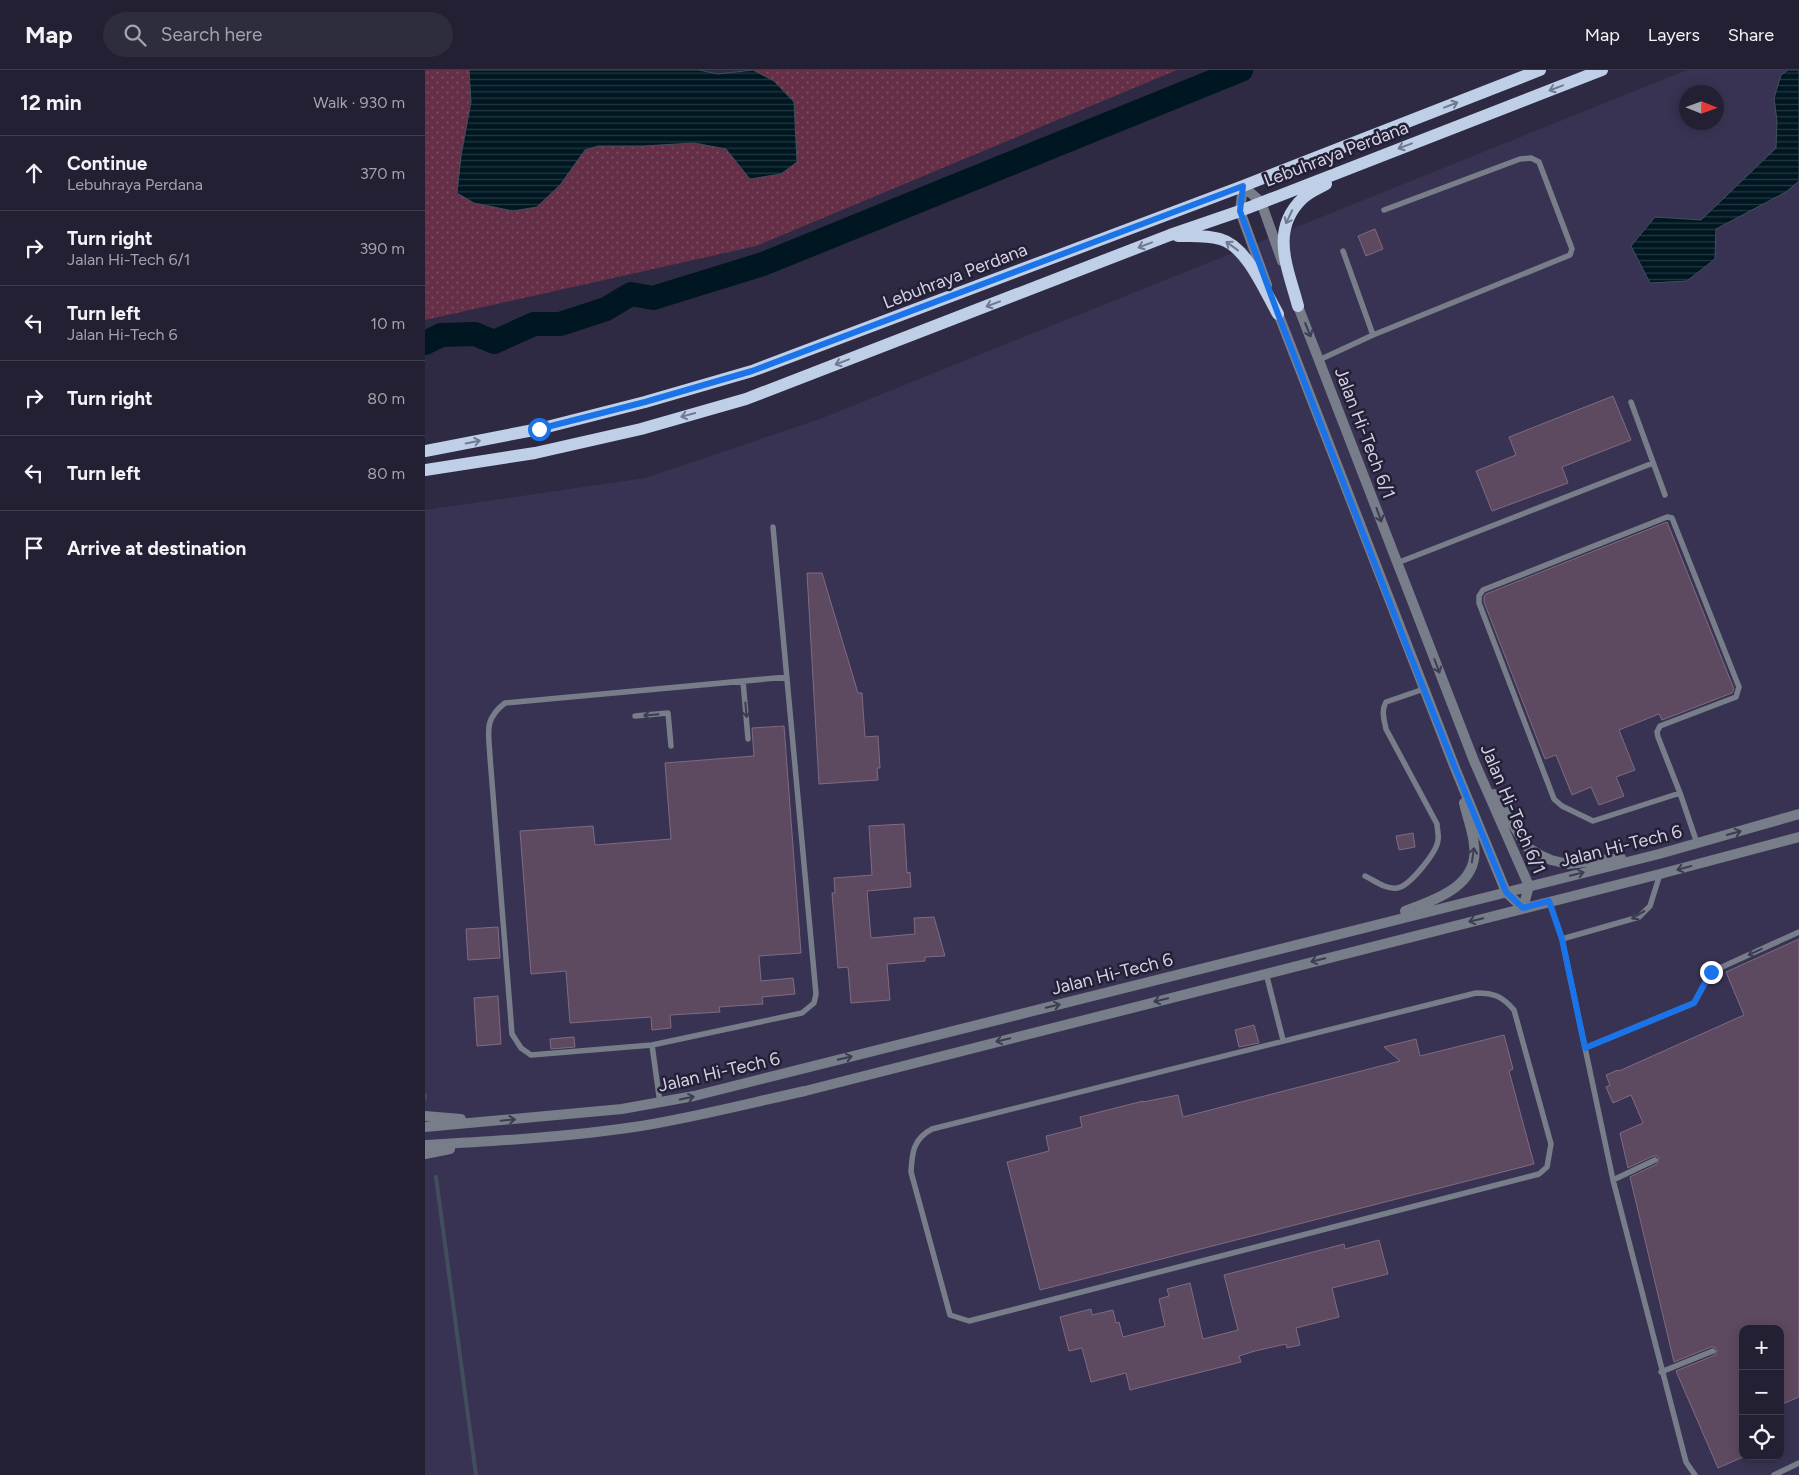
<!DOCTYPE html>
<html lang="en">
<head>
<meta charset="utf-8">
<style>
	body { margin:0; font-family:Figtree,sans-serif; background:#2e2d3e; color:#f1f3f6 }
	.controls { position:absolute; right:15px; bottom:15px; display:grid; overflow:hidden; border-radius:10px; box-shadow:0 2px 12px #0003 }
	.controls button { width:45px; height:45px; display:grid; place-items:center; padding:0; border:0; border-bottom:1px solid #3f3e4d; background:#222032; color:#f1f3f6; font:25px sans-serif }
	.compass { position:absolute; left:1254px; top:15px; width:45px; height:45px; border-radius:50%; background:#222032; box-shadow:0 2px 12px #0003; rotate:91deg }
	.stop { position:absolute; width:15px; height:15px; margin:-11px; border:4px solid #1a73e8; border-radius:50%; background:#fff }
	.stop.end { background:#1a73e8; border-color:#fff; box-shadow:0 1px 5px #0008 }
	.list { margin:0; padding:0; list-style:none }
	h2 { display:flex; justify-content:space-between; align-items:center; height:65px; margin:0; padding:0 20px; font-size:21px }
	h2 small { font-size:16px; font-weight:400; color:#a2a3ac }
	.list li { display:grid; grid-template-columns:32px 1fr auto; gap:15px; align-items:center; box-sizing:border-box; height:75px; padding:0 20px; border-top:1px solid #3f3e4d }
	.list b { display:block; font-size:19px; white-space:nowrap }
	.list p { margin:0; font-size:16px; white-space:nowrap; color:#a2a3ac }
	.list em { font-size:16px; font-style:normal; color:#a2a3ac }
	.icon { flex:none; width:28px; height:28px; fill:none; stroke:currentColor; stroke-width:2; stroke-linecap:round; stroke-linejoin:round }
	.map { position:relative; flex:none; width:1374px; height:1405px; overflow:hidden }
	header { display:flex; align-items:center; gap:30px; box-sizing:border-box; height:70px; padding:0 25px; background:#222032; border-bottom:1px solid #3f3e4d }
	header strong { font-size:24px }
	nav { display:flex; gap:28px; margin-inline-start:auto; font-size:18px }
	.search { width:350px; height:45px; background:#2e2d3e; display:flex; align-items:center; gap:12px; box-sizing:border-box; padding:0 18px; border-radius:28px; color:#a2a3ac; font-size:19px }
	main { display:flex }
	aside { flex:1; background:#222032 }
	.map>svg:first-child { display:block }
	.built { fill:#383352; fill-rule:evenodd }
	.grass { fill:url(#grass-dots) }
	.water { fill:url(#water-rules); stroke:#404f5b }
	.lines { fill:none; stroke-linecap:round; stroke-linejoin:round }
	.stream { stroke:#404f5b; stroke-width:4 }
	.river { stroke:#001721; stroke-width:24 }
	.building { fill:#5e4a60; stroke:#7f6a82 }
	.lane { stroke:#777e8a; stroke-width:5.5 }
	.street { stroke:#777e8a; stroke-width:10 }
	.primary { stroke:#bfcfe7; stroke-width:12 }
	.oneway { stroke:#727890 }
	.oneway2 { stroke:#3d3c51 }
	.route { stroke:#1a73e8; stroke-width:6 }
	.labels { text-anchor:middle; stroke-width:5; stroke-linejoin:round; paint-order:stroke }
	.street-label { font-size:18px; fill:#d4d2e2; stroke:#242038 }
</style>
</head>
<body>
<header>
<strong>Map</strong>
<div class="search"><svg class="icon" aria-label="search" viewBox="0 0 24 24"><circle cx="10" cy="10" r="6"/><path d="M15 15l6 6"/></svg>Search here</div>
<nav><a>Map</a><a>Layers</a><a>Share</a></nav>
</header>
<main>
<aside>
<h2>12 min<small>Walk · 930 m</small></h2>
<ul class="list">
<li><svg class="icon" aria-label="ahead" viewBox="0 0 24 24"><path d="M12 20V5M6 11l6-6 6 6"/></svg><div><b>Continue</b><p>Lebuhraya Perdana</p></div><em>370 m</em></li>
<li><svg class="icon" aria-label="right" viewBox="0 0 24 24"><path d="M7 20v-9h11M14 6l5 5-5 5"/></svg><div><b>Turn right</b><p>Jalan Hi-Tech 6/1</p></div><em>390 m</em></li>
<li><svg class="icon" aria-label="left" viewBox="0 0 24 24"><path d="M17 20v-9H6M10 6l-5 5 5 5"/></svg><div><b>Turn left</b><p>Jalan Hi-Tech 6</p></div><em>10 m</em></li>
<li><svg class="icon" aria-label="right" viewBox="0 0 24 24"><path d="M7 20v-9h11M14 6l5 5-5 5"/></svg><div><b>Turn right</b></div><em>80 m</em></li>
<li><svg class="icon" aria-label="left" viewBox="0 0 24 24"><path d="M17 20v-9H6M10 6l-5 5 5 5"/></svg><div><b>Turn left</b></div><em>80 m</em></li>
<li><svg class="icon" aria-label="arrive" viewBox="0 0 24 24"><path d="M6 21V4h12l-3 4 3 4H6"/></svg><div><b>Arrive at destination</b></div></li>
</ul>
</aside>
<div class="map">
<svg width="1374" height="1405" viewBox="0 0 1374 1405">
	<defs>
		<pattern id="grass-dots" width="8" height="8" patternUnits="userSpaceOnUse" patternTransform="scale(1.25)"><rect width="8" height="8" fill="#653047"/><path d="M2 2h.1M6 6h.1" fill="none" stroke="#7a4d61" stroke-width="1.8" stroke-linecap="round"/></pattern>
		<pattern id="water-rules" width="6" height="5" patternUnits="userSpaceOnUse" patternTransform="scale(1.25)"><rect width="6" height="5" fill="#001721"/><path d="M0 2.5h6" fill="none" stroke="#243841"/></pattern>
	</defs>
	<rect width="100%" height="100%" fill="#2e2a43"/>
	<path class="built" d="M1262 0H1374V1405H0V440L220 408 395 349ZM1262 22H1292V52H1262ZM1318 1259H1355V1386H1318Z"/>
	<path class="grass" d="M0 0H44L46 32 36 86 135 115 160 80 173 76H218L269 73 301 79 325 109 372 92 369 32 349 11 328 0H752L331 176 0 250Z"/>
	<path class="water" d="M44 0H274L293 4 328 0 349 11 369 32 372 92 356 104 325 109 301 79 269 73 218 76H173L160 80 135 115 112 137 88 141 49 133 32 123 36 86 46 32Z
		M1363 0H1374V111L1361 122 1291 159 1290 189 1262 211 1225 213 1206 176 1230 147 1276 150 1351 78 1352 51 1349 28 1356 5Z"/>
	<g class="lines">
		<path class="stream" d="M0 1025V1028
			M11 1107 51 1405"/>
		<path class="river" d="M0 273 16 265 50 264 69 272 109 254H135L181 239 206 224 228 228 338 194 816 0"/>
	</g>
	<path class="building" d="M950 159 958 179 941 186 933 166Z
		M1188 326 1206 370 1137 397 1143 413 1067 441 1051 401 1091 385 1084 367Z
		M1242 452 1309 619 1307 623 1237 650 1234 644 1194 660 1210 700 1191 707 1199 726 1174 735 1166 717 1147 725 1131 685 1120 689 1059 532V527L1061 524Z
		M382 503H397L433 623H437L440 667 453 666 455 698H452L453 710 394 714Z
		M359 656 376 883 334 886 336 911 368 908 370 924 337 927 338 934 294 937 295 942 245 945 246 958 227 960 226 947 145 953 141 901 106 904 95 761 168 756 170 775 246 769 240 693 329 686 327 658Z
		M479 754 482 803 485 802 486 817 442 821 446 868 490 864 489 848 509 847 520 886 500 887V891L462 894 465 930 426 933 423 897 413 898 407 823H410L409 808 447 805 444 756Z
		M988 763 990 777 974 780 971 766Z
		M73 857 75 888 43 890 41 859Z
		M1374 869V1327L1355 1335V1259H1318V1387L1293 1398 1251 1301 1290 1285 1292 1280 1290 1277H1286L1249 1292 1205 1107 1232 1094 1234 1088 1232 1086H1228L1203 1098 1195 1063 1218 1053 1206 1025 1188 1033 1181 1017 1185 1015 1181 1005 1193 1000 1194 1001 1319 945 1301 902Z
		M73 926 76 974 52 976 49 928Z
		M829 955 834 973 814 977 810 960Z
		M1079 965 1088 999 1084 1001 1109 1094 615 1220 582 1092 624 1081 621 1066 657 1057 655 1047 718 1031V1032L753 1025 758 1047 975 991 959 977 991 969 995 986Z
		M149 967 150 977 126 979 125 969Z
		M954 1170 963 1204 907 1218 914 1247 871 1258 875 1275 862 1278 861 1274 830 1281 814 1286 816 1292 705 1320 701 1303 666 1312 657 1278 644 1281 635 1247 666 1239 667 1245 688 1240 691 1253 694 1252 698 1267 740 1256 734 1229 744 1226 742 1219 765 1213 778 1269 813 1260 799 1205 919 1174 920 1179Z"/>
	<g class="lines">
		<path class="lane" d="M918 181 948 265
			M894 290 948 265 1145 185 1147 179 1114 92 1106 88 1095 89 959 140
			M1206 332 1240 425
			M348 457 391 924 389 933 377 943 227 975 106 985 96 978 87 964 65 687C64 663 58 650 80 633L362 607
			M972 493 1228 393
			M318 611 323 669
			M210 646 243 643 246 676
			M1255 723 1168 751 1137 736 1129 729 1054 533V526L1058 520 1242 447 1247 448 1314 617 1311 627 1235 656 1232 662 1233 667 1255 723 1272 773
			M940 806C949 810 961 820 972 818 984 817 1012 782 1013 770 1014 765 1012 759 1012 754L961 659C959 649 956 641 961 632L999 619
			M1124 831 1137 869 1214 847 1225 836 1235 804
			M1137 869 1188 1110 1261 1392 1270 1405
			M841 903 858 970
			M1051 923C1069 923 1077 926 1089 940L1126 1074 1122 1097 1114 1104 544 1251 525 1245 486 1102C487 1083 488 1069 507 1059Z
			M227 975 235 1033
			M1160 978 1269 933 1286 902 1374 862
			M1188 1110 1230 1090
			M1236 1302 1288 1281
			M1349 1405 1374 1393"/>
		<path class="street" d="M818 116 836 132 857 191
			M818 116 815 141 842 215
			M871 231 1049 691 1104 816 1098 838
			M851 238 1030 698 1081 822 1098 838
			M1069 724 1102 777 1115 785 1126 790 1143 794 1196 788
			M980 841C1009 830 1055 816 1049 775 1048 761 1042 747 1039 733
			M0 1046 36 1049
			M0 1057 197 1039 269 1026 1234 784 1374 744
			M0 1075C72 1071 145 1067 216 1056 271 1047 325 1033 380 1021L1235 804 1374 767
			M0 1084 25 1079"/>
		<path class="primary" d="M753 166C767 166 782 165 795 169 822 176 840 222 853 244
			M873 236C863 198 844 160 878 128 884 122 894 118 901 114
			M0 381 114 359 220 332 327 301 818 116 1115 0
			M0 400 110 383 216 359 321 329 745 165 815 141 1177 0"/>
	</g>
	<defs><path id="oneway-shaft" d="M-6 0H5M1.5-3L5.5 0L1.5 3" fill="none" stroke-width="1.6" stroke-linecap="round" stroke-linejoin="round" transform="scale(1.25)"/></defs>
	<g class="oneway">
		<use href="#oneway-shaft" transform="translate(1131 18) rotate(159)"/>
		<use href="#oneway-shaft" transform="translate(1026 35) rotate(-21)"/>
		<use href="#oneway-shaft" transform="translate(980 76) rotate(159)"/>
		<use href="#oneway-shaft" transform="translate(864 147) rotate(115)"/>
		<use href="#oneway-shaft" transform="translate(720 175) rotate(159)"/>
		<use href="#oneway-shaft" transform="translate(807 176) rotate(-144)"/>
		<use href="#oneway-shaft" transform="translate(568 234) rotate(159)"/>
		<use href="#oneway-shaft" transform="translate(417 292) rotate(159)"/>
		<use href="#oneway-shaft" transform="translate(263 345) rotate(165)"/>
		<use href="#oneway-shaft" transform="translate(48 372) rotate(-11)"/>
	</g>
	<g class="oneway2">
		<use href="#oneway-shaft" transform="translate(883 260) rotate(68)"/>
		<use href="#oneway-shaft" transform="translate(954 445) rotate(70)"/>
		<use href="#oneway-shaft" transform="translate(1012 596) rotate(69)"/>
		<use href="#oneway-shaft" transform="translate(321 640) rotate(85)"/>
		<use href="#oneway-shaft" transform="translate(226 645) rotate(175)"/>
		<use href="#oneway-shaft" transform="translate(1309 763) rotate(-16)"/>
		<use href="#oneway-shaft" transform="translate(1048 785) rotate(-81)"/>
		<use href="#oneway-shaft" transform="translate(1259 798) rotate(165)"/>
		<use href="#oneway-shaft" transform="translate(1152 804) rotate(-14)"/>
		<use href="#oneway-shaft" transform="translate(1213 845) rotate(149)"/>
		<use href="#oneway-shaft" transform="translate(1051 850) rotate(166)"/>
		<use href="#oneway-shaft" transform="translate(1330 882) rotate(155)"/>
		<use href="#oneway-shaft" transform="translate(893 890) rotate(166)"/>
		<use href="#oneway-shaft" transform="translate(736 930) rotate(166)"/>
		<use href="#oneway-shaft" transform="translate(628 936) rotate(-14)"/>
		<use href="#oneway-shaft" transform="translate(578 970) rotate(166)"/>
		<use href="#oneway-shaft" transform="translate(420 988) rotate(-14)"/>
		<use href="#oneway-shaft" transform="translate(262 1028) rotate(-12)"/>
		<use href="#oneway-shaft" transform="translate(83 1050) rotate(-5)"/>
	</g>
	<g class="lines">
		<path class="route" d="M114 359 220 332 327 301 818 116 815 141 853 244 982 577 1030 698 1081 822 1098 838 1124 831 1137 869 1160 978 1269 933 1286 902"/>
	</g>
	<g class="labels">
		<g class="street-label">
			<text transform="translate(911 84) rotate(-21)" y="6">Lebuhraya Perdana</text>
			<text transform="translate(530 206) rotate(-21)" y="6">Lebuhraya Perdana</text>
			<text transform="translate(940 363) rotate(69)" y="6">Jalan Hi-Tech 6/1</text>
			<text transform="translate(1088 739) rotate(67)" y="6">Jalan Hi-Tech 6/1</text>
			<text transform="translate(1196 776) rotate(-14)" y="6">Jalan Hi-Tech 6</text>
			<text transform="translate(687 904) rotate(-14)" y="6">Jalan Hi-Tech 6</text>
			<text transform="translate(294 1002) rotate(-13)" y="6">Jalan Hi-Tech 6</text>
		</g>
	</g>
</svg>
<div class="controls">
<button>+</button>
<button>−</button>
<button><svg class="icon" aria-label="locate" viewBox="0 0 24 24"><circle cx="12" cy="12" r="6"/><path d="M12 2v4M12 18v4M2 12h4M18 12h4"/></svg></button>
</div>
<svg class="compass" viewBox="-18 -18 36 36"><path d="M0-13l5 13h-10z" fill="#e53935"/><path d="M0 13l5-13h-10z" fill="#a2a3ac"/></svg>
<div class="stop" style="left:114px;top:359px"></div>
<div class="stop end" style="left:1286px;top:902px"></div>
</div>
</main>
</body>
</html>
